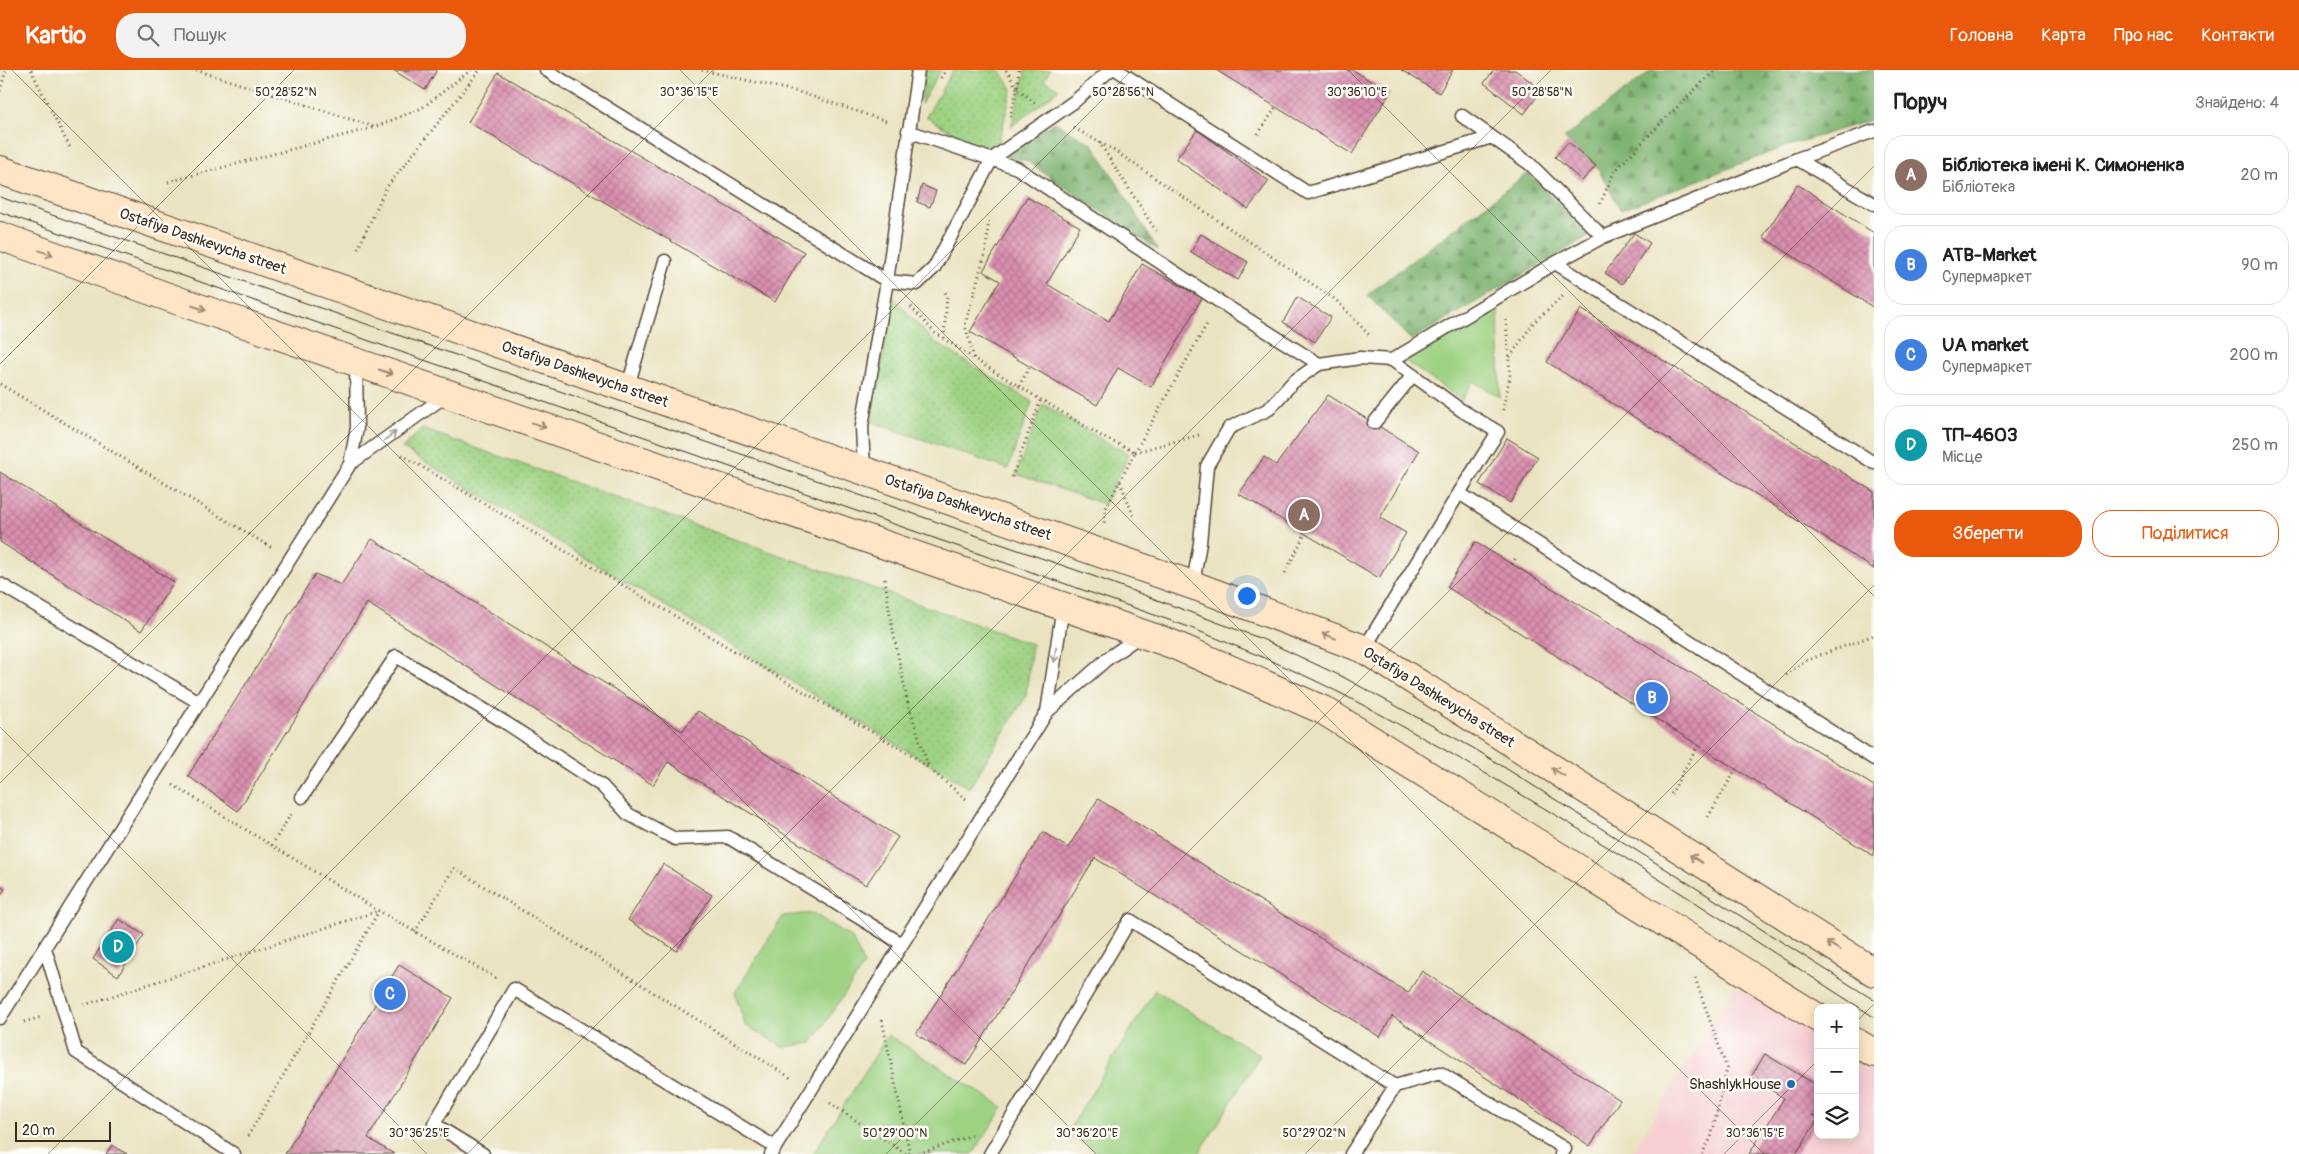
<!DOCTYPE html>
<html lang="uk">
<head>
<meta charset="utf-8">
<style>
	body { margin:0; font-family:Pangolin,sans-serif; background:#f2f2f2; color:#202124 }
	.controls { position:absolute; right:15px; bottom:15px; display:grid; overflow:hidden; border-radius:10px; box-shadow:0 2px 12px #0003 }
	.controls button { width:45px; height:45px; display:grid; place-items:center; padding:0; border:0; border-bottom:1px solid #e0e0e0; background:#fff; color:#202124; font:25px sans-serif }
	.scale { position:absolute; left:15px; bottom:12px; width:96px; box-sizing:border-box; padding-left:5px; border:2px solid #3b2a1e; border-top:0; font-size:14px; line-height:18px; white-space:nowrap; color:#3b2a1e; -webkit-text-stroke:4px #fdfcf7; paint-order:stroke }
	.you { position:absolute; left:1246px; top:525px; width:18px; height:18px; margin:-12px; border:4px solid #fff; border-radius:50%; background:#1a73e8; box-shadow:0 0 0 8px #1a73e833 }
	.badge { display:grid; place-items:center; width:32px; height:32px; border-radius:50%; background:#ea580c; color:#fff; font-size:16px; font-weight:700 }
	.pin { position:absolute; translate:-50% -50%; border:2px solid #fff; box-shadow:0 1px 5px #0006 }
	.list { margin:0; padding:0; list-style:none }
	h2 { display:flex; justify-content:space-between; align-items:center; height:65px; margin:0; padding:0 20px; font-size:21px }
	h2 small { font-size:16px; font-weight:400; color:#757577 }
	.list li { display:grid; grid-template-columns:32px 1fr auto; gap:15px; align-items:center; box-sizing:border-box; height:80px; margin:0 10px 10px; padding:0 10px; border:1px solid #e0e0e0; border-radius:20px }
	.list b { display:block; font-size:19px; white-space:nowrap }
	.list p { margin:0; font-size:16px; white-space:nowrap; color:#757577 }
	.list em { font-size:16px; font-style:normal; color:#757577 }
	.actions { display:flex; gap:10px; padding:15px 20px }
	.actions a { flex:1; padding:11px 0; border:1px solid #ea580c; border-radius:20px; text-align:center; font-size:18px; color:#ea580c }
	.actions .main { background:#ea580c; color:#fff }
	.icon { flex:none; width:28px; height:28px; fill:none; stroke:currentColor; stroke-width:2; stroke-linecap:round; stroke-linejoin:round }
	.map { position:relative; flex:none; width:1874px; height:1084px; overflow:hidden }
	header { display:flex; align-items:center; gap:30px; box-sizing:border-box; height:70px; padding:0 25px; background:#ea580c; color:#fff }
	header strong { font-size:24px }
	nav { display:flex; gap:28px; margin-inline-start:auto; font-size:18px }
	.search { width:350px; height:45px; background:#f2f2f2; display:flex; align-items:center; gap:12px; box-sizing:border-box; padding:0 18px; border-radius:20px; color:#757577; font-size:19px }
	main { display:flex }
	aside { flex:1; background:#fff }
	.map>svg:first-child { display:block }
	.built { fill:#f7cfd3 }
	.grass { fill:url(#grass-dots); stroke:#6c7e50 }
	.forest { fill:url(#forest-firs); stroke:#5c6f48 }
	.park { fill:#9ed283; stroke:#6c7e50 }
	.building { fill:url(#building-cross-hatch) }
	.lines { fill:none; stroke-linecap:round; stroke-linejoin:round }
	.lane-casing { stroke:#554636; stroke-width:15 }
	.secondary-casing { stroke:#554636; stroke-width:30 }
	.path { stroke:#554636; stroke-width:3; stroke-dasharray:1 4; stroke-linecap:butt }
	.lane { stroke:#fff; stroke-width:12 }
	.secondary { stroke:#fde5c5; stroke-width:28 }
	.tram { stroke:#3b2a1e; stroke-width:1 }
	.oneway { stroke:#9c8872 }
	.oneway2 { stroke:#a79f9a }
	.ticks { fill:none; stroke:#3b2a1e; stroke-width:1; stroke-opacity:0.45 }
	.poi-dot { fill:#1f6fb2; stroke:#fdfcf7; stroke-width:2 }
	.labels { text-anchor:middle; stroke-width:5; stroke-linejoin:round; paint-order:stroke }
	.street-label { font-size:15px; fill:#3b2a1e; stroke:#fdfcf7 }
	.poi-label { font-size:15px; fill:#3b2a1e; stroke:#fdfcf7; text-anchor:end }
	.ticks-label { font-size:12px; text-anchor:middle; fill:#3b2a1e; stroke:#fdfcf7; stroke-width:5; stroke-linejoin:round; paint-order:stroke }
</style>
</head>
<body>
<header>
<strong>Kartio</strong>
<div class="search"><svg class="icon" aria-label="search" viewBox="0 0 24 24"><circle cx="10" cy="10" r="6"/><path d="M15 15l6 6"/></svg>Пошук</div>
<nav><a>Головна</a><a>Карта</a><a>Про нас</a><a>Контакти</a></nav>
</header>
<main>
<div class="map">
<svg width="1874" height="1084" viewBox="0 0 1874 1084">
	<defs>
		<pattern id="grass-dots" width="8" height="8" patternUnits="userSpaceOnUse" patternTransform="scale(1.25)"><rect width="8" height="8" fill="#9ed283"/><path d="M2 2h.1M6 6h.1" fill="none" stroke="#89b471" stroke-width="1.8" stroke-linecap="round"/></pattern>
		<pattern id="forest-firs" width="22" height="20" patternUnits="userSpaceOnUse" patternTransform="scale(1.25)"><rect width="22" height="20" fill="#7eb471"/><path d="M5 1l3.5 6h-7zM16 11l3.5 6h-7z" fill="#68935c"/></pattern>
		<pattern id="building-cross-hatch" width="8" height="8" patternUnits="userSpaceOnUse" patternTransform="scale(1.25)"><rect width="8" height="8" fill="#da8faf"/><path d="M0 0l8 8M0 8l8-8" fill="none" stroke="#b2758e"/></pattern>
	</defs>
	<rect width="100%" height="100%" fill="#fdfcf7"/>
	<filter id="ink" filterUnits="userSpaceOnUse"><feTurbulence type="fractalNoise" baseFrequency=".02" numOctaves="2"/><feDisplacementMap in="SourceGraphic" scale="10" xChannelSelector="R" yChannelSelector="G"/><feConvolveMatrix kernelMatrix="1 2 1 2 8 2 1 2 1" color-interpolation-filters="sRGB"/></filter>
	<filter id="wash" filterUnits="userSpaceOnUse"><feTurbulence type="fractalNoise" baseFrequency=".0096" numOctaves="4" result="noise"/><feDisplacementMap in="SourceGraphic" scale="20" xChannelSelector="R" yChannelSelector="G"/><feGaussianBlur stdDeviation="1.12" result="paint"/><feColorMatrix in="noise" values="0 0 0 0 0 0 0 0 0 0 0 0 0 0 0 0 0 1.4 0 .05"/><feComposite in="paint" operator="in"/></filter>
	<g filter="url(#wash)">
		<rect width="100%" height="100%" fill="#eae3c1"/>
		<path class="built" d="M1735 916 1818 967V1065H1855V990L1874 1002V1084H1631Z"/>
		<path class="grass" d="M925 0H941L921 34Z
			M953 0H1000L1012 19 998 75 987 82 926 47Z
			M1026 0H1050L1044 10 1059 19 1011 57Z
			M893 227 933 271 1032 332 1008 399 872 352Z
			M1043 334 1102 370 1129 384 1104 434 1016 404Z
			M422 359 1032 574 1026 626 969 718 402 378Z"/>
		<path class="forest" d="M1652 0H1874V49L1784 77 1621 140 1596 96 1564 68Z
			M1054 52 1093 74 1158 180 1025 90 1003 87Z
			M1528 103 1589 166 1411 270 1367 225Z"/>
		<path class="park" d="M1498 234 1500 327 1473 311 1462 330 1402 289Z
			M813 843 852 868 864 895 812 973 783 977 745 955 735 923 783 846Z
			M1155 920 1260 985 1199 1084H1101L1067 1063Z
			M888 965 1003 1037 973 1084H813Z"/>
		<g id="blocks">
			<path class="building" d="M393 0H437L425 20Z
				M1216 0H1353L1390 23 1352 84Z
				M1401 0H1453L1439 23Z
				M1494 0H1515L1542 20 1524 44 1484 13Z
				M498 3 804 182 775 232 468 52Z
				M1197 60 1269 111 1248 139 1176 89Z
				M1568 72 1596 96 1582 111 1555 87Z
				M1797 114 1874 163V238L1763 167Z
				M922 115 936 121 930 137 917 132Z
				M1027 127 1080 157 1047 214 1109 251 1142 194 1202 228 1151 317 1118 298 1097 335 970 262 1000 211 983 201Z
				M1634 163 1650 173 1622 214 1605 203Z
				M1201 164 1248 192 1238 210 1191 182Z
				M1297 227 1331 247 1315 272 1283 252Z
				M1581 239 1874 422V499L1547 292Z
				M1328 325 1419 381 1380 448 1406 463 1379 508 1239 424 1264 387 1276 395Z
				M1507 368 1538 387 1510 433 1479 414Z
				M0 402 174 512 141 561 0 472Z
				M372 469 682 661 698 641 898 767 866 815 668 692 653 715 367 533 238 741 188 706 315 504 341 515Z
				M1475 472 1625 562 1874 716V786L1447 517Z
				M1098 729 1408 923 1422 901 1620 1030 1590 1076 1392 946 1380 967 1095 788 966 995 916 964 1043 762 1068 778Z
				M663 794 712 825 677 881 628 850Z
				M0 816 5 819 0 827Z
				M119 849 144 865 118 906 93 889Z
				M399 895 453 928 368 1068 394 1084H285Z
				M1765 984 1818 1016V1037L1812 1045 1818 1049 1796 1084H1749L1784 1028 1751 1007Z
				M112 1075 127 1084H106Z"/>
		</g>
	</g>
	<g filter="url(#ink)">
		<use href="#blocks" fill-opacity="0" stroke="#554636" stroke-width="1"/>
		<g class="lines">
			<defs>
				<path id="lane" d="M546 0 887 211 917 214 934 198 992 89 1075 31 1110 0
					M1117 0 1308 123 1492 67
					M1462 46 1530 94 1603 167
					M908 61 1017 98 1220 232 1319 294
					M1797 89 1874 134
					M1555 193 1874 393
					M627 319 665 191
					M1374 353 1413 305
					M350 394 448 324
					M864 401 862 356 887 211 918 0
					M1459 423 1874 689
					M0 514 200 633
					M1198 517 1194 508 1200 473 1207 396 1229 358 1269 339 1293 312 1319 294 1360 288 1392 290 1555 193 1603 167 1797 89 1874 61
					M1063 536 1047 642 1107 589 1141 565
					M1364 579 1459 423 1498 362 1461 340 1392 290
					M302 727 396 586 506 653 602 716 628 744 675 769 728 767 902 874
					M45 878 76 982 234 1084
					M0 948 350 394 357 358 356 291
					M483 1084 434 1054 514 919 775 1077
					M771 1084 1047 642
					M990 1084 1130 850 1395 1016 1440 1003 1565 1079 1561 1084
					M1351 1084 1395 1016"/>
				<path id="secondary" d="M0 100 1198 517 1364 579 1874 902
					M0 166 179 231 1172 574 1323 640 1818 948
					M1855 972 1874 983"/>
			</defs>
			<use href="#lane" class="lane-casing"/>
			<use href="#secondary" class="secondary-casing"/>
			<path class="path" d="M31 0 70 78
				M196 0 375 57 422 38 471 0
				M702 0 799 22 889 52
				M1006 0 1017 18 1010 48
				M1019 0 1017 18 1035 33
				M941 8 946 0
				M0 21 6 0
				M1074 58 1115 81 1336 230 1369 265
				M1258 64 1276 37
				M1099 72 1156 161
				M168 112 375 57
				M1600 134 1614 102 1652 62 1715 0
				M358 179 386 118 480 0
				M911 237 935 263 987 297 1103 367 1135 382 1106 438 1104 454
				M944 268 947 226 944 220
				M1510 287 1534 252 1563 226
				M974 288 965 255 986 180 989 147
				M0 314 272 478
				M1019 316 1030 296
				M1503 340 1510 306 1506 250
				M1135 382 1208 252
				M1135 382 1199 365
				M402 385 916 688 966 729
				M1012 407 1041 329
				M1120 412 1134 447
				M1512 494 1517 486
				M1285 503 1305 464
				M885 509 890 546 908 634 929 698
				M1786 605 1805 591 1874 565
				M173 715 379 841 496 908
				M1671 724 1698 675
				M1708 747 1736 699
				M272 775 291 744
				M415 862 454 798 791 1008
				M1695 908 1727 999 1711 1068 1702 1084
				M84 935 378 841
				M882 950 910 1084
				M24 952 42 947
				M830 1033 906 1084
				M248 1066 379 841
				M919 1084 975 1064"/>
			<use href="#lane" class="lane"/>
			<use href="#secondary" class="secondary"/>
			<path class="tram" d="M0 127 1093 506 1262 569 1343 607 1475 679 1874 930
				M0 142 1186 556C1238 577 1290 597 1340 623 1525 719 1699 835 1874 947"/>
		</g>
		<defs><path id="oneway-shaft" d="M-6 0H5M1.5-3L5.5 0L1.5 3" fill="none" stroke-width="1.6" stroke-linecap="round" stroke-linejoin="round" transform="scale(1.25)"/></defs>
		<g class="oneway">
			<use href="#oneway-shaft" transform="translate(46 183) rotate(20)"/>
			<use href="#oneway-shaft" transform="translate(199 238) rotate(19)"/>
			<use href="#oneway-shaft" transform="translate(386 302) rotate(19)"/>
			<use href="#oneway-shaft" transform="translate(539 355) rotate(19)"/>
			<use href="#oneway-shaft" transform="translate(1329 566) rotate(-160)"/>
			<use href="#oneway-shaft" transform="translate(1558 702) rotate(-148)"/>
			<use href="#oneway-shaft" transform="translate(1696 789) rotate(-148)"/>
			<use href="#oneway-shaft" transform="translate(1833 876) rotate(-148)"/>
		</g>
		<g class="oneway2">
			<use href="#oneway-shaft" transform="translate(390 366) rotate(-37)"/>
			<use href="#oneway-shaft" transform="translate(1055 585) rotate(98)"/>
		</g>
	</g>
	<path class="ticks" d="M12 0 1096 1084M680 0 1764 1084M1348 0 1874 526M0 294 294 0M0 657 427 1084M0 713 713 0M1855 953 1874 934M48 1084 1132 0M467 1084 1551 0M886 1084 1874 96M1305 1084 1874 515M1724 1084 1818 990"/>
	<circle class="poi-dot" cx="1791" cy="1014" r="5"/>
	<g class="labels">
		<g class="street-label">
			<text transform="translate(203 171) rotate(19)" y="5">Ostafiya Dashkevycha street</text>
			<text transform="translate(585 304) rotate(19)" y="5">Ostafiya Dashkevycha street</text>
			<text transform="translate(968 437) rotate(19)" y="5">Ostafiya Dashkevycha street</text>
			<text transform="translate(1439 627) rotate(32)" y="5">Ostafiya Dashkevycha street</text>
		</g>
		<g class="poi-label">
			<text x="1781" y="1019">ShashlykHouse</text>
		</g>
	</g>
	<g class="ticks-label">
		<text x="1357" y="26">30°36'10"E</text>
		<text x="286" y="26">50°28'52"N</text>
		<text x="689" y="26">30°36'15"E</text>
		<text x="1123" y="26">50°28'56"N</text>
		<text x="1542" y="26">50°28'58"N</text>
		<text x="895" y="1067">50°29'00"N</text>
		<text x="1314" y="1067">50°29'02"N</text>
		<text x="419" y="1067">30°36'25"E</text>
		<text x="1087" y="1067">30°36'20"E</text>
		<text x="1755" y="1067">30°36'15"E</text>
	</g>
</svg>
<div class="controls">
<button>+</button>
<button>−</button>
<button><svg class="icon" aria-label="layers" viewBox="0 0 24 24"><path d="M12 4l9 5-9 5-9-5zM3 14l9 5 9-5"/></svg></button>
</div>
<div class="scale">20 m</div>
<div class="you"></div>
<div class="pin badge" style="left:1304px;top:445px;background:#8d6e63">A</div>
<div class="pin badge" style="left:1652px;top:628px;background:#3f7fe0">B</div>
<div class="pin badge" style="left:390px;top:924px;background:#3f7fe0">C</div>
<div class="pin badge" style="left:118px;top:877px;background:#0f9aa8">D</div>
</div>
<aside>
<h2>Поруч<small>Знайдено: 4</small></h2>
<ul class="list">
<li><span class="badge" style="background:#8d6e63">A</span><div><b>Бібліотека імені К. Симоненка</b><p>Бібліотека</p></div><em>20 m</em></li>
<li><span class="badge" style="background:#3f7fe0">B</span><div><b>ATB-Market</b><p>Супермаркет</p></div><em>90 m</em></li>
<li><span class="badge" style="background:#3f7fe0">C</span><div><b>UA market</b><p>Супермаркет</p></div><em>200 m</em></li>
<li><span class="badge" style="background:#0f9aa8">D</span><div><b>ТП-4603</b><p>Місце</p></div><em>250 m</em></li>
</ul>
<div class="actions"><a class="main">Зберегти</a><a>Поділитися</a></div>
</aside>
</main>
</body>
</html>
